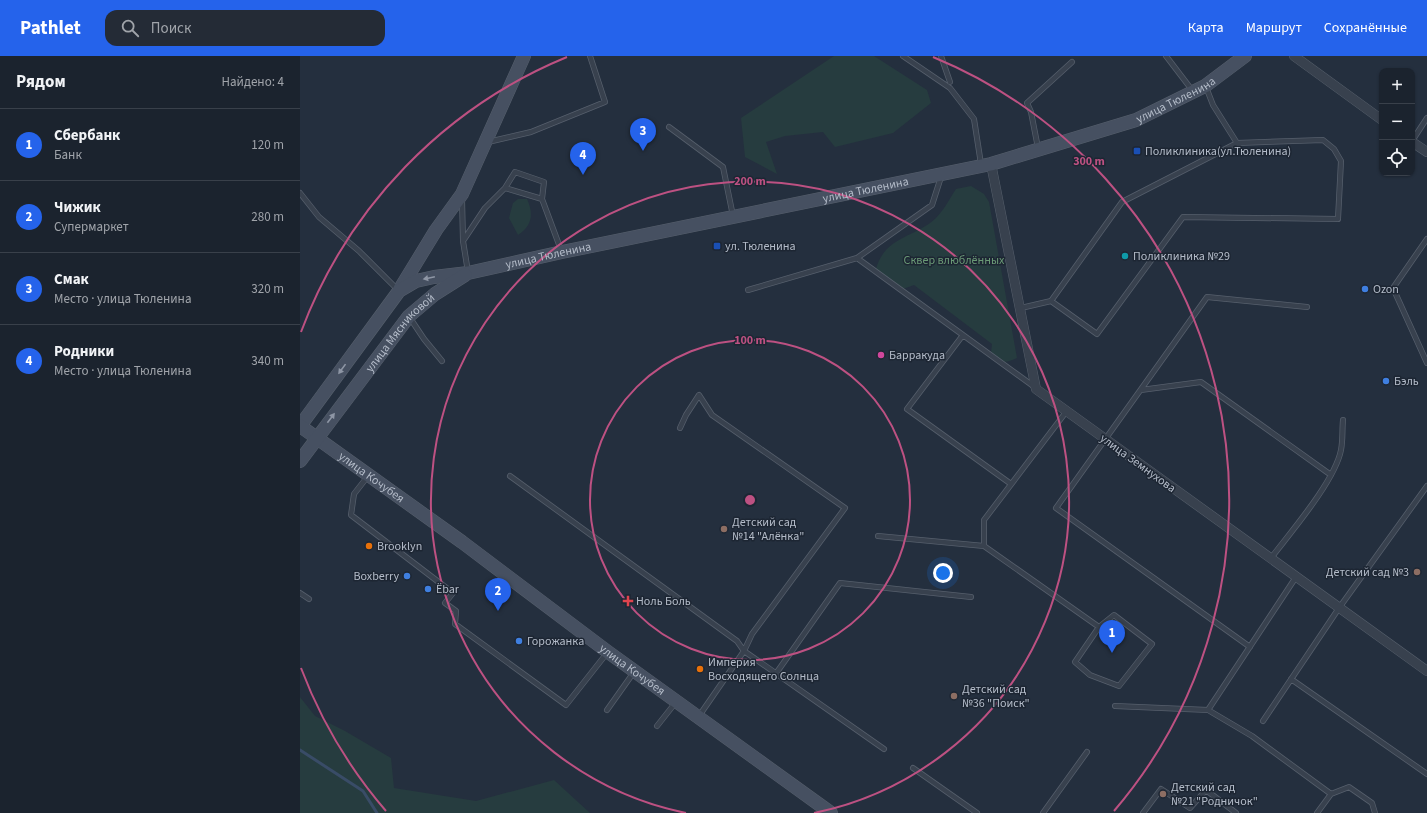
<!DOCTYPE html>
<html lang="ru">
<head>
<meta charset="utf-8">
<style>
	body { margin:0; font-family:"Source Sans 3",sans-serif; background:#242b36; color:#f1f3f6 }
	.controls { position:absolute; right:12px; top:12px; display:grid; overflow:hidden; border-radius:8px; box-shadow:0 1px 3px #0004 }
	.controls button { width:36px; height:36px; display:grid; place-items:center; padding:0; border:0; border-bottom:1px solid #39404a; background:#1b232e; color:#f1f3f6; font:20px sans-serif }
	.you { position:absolute; left:643px; top:517px; width:14px; height:14px; margin:-10px; border:3px solid #fff; border-radius:50%; background:#1a73e8; box-shadow:0 0 0 6px #1a73e833 }
	.badge { display:grid; place-items:center; width:26px; height:26px; border-radius:50%; background:#2563eb; color:#fff; font-size:13px; font-weight:700 }
	.pin { position:absolute; translate:-50% -33px; filter:drop-shadow(0 1px 2px #0008) }
	.pin::after { content:''; position:absolute; top:21px; width:14px; height:12px; background:inherit; clip-path:polygon(0 0,100% 0,50% 100%) }
	.list { margin:0; padding:0; list-style:none }
	h2 { display:flex; justify-content:space-between; align-items:center; height:52px; margin:0; padding:0 16px; font-size:17px }
	h2 small { font-size:13px; font-weight:400; color:#a0a4aa }
	.list li { display:grid; grid-template-columns:26px 1fr auto; gap:12px; align-items:center; box-sizing:border-box; height:72px; padding:0 16px; border-top:1px solid #39404a }
	.list b { display:block; font-size:15px; white-space:nowrap }
	.list p { margin:0; font-size:13px; white-space:nowrap; color:#a0a4aa }
	.list em { font-size:13px; font-style:normal; color:#a0a4aa }
	.icon { flex:none; width:22px; height:22px; fill:none; stroke:currentColor; stroke-width:2; stroke-linecap:round; stroke-linejoin:round }
	.map { position:relative; flex:none; width:1127px; height:757px; overflow:hidden }
	header { display:flex; align-items:center; gap:24px; box-sizing:border-box; height:56px; padding:0 20px; background:#2563eb; color:#fff }
	header strong { font-size:19px }
	nav { display:flex; gap:22px; margin-inline-start:auto; font-size:14px }
	.search { width:280px; height:36px; background:#242b36; display:flex; align-items:center; gap:10px; box-sizing:border-box; padding:0 14px; border-radius:12px; color:#a0a4aa; font-size:15px }
	main { display:flex }
	aside { flex:1; background:#1b232e }
	.map>svg:first-child { display:block }
	.green { fill:#263c3f }
	.lines { fill:none; stroke-linecap:round; stroke-linejoin:round }
	.stream { stroke:#394c67; stroke-width:3 }
	.lane-casing { stroke:#565f6c; stroke-width:6 }
	.street-casing { stroke:#565f6c; stroke-width:10 }
	.secondary-casing { stroke:#565f6c; stroke-width:14 }
	.lane { stroke:#38414e; stroke-width:4.5 }
	.street { stroke:#38414e; stroke-width:9 }
	.secondary { stroke:#465061; stroke-width:13 }
	.oneway { fill:#8e96a5 }
	.ring { fill:none; stroke:#bd5182; stroke-width:2 }
	.transit-dot { fill:#1a4fb4; stroke:#1d2633; stroke-width:1.5 }
	.culture-dot { fill:#0f9aa8; stroke:#1d2633; stroke-width:1.5 }
	.shop-dot { fill:#3f7fe0; stroke:#1d2633; stroke-width:1.5 }
	.hotel-dot { fill:#d1479c; stroke:#1d2633; stroke-width:1.5 }
	.education-dot { fill:#8d6e63; stroke:#1d2633; stroke-width:1.5 }
	.food-dot { fill:#e8710a; stroke:#1d2633; stroke-width:1.5 }
	.health-dot { fill:#e0444e; stroke:#1d2633; stroke-width:1.5 }
	.labels { text-anchor:middle; stroke-width:3; stroke-linejoin:round; paint-order:stroke }
	.street-label { font-size:12px; fill:#b4bcc9; stroke:#1d2633 }
	.poi-label { font-size:12px; fill:#b4bcc9; stroke:#1d2633; text-anchor:start }
	.park-label { font-size:12px; fill:#6b9a76; stroke:#1d2633 }
	.centre { fill:#bd5182; stroke:#1d2633; stroke-width:2 }
	.ring-label { font-size:12px; text-anchor:middle; font-weight:bold; fill:#bd5182; stroke:#1d2633; stroke-width:3; stroke-linejoin:round; paint-order:stroke }
</style>
</head>
<body>
<header>
<strong>Pathlet</strong>
<div class="search"><svg class="icon" aria-label="search" viewBox="0 0 24 24"><circle cx="10" cy="10" r="6"/><path d="M15 15l6 6"/></svg>Поиск</div>
<nav><a>Карта</a><a>Маршрут</a><a>Сохранённые</a></nav>
</header>
<main>
<aside>
<h2>Рядом<small>Найдено: 4</small></h2>
<ul class="list">
<li><span class="badge">1</span><div><b>Сбербанк</b><p>Банк</p></div><em>120 m</em></li>
<li><span class="badge">2</span><div><b>Чижик</b><p>Супермаркет</p></div><em>280 m</em></li>
<li><span class="badge">3</span><div><b>Смак</b><p>Место · улица Тюленина</p></div><em>320 m</em></li>
<li><span class="badge">4</span><div><b>Родники</b><p>Место · улица Тюленина</p></div><em>340 m</em></li>
</ul>
</aside>
<div class="map">
<svg width="1127" height="757" viewBox="0 0 1127 757">
	<rect width="100%" height="100%" fill="#242f3e"/>
	<path class="green" d="M534 0H574L627 34 631 47 593 77 535 91 523 76 485 80 466 86 477 118 445 101 441 62Z
		M671 130 684 138 689 146 717 302C704 308 701 307 691 297L692 288 614 229 603 233 576 213C585 180 615 182 636 162 644 154 650 142 656 133Z
		M218 143H227C234 158 232 170 218 179L209 162 213 147Z
		M0 641 15 660 45 675 91 702 94 732 176 745 254 724 290 757H0Z"/>
	<g class="lines">
		<path class="stream" d="M0 694 63 735 77 757"/>
		<defs>
			<path id="lane" d="M603 0 650 32 674 63 681 108
				M641 0 650 26
				M866 0 892 34
				M369 71 423 111 433 160
				M1112 85 1127 62
				M188 86 231 76 305 46 290 0
				M738 92 731 56 727 47 772 6
				M641 121 632 149 557 202 736 332
				M205 132 215 116 244 126 242 143
				M0 137 19 161 59 195 98 234
				M162 143 163 185
				M1127 183 1093 232 1127 307
				M168 216 163 185 185 152 205 132 242 143 261 194
				M448 234 557 202
				M751 245 797 278 883 161 1038 163 1041 105 1034 93 1023 84 937 87
				M721 252 751 245 822 146 937 87 913 49 906 31
				M110 262 124 283 142 305
				M663 279 607 353 711 428
				M841 334 901 326 1031 419
				M68 420 54 438 51 459 153 537 145 547 156 555 155 568 266 649 307 597
				M210 420 437 585 444 595 452 578 545 452 412 359 399 339 386 359 380 372
				M578 480 684 490V464L766 356
				M684 490 799 571 814 559 852 588 819 630 790 619 775 606 799 571
				M971 502C990 477 1035 425 1041 394 1043 384 1042 374 1043 364
				M0 537 9 543
				M950 591 756 452 907 241 1007 251
				M477 616 540 527 671 541
				M991 623 1127 718
				M815 650 908 654 952 680 1031 738
				M307 654 334 616
				M908 654 996 521
				M399 660 444 595 584 693
				M963 665 1039 552 1127 430
				M357 670 376 646
				M613 712 677 757
				M743 757 787 696
				M843 757 861 733 890 752 906 734 936 757
				M1017 757 1031 738 1049 731 1072 747 1075 757"/>
			<path id="street" d="M994 0 1082 64
				M1112 86 1127 96
				M691 108 736 333 1127 615"/>
			<g id="secondary">
				<path d="M100 233 136 174 162 138 224 0"/>
				<path id="s1" d="M0 370 99 235 116 225 134 221 168 217 262 196 691 108 836 64 905 30 945 0"/>
				<path id="s2" d="M0 370 162 486 308 596 531 757"/>
				<path id="s3" d="M0 405 109 260 135 238 165 219"/>
			</g>
		</defs>
		<use href="#lane" class="lane-casing"/>
		<use href="#street" class="street-casing"/>
		<use href="#secondary" class="secondary-casing"/>
		<use href="#lane" class="lane"/>
		<use href="#street" class="street"/>
		<use href="#secondary" class="secondary"/>
	</g>
	<defs><path id="oneway-solid" d="M-6-.8H1V-3.2L6.5 0L1 3.2V.8H-6Z"/></defs>
	<g class="oneway">
		<use href="#oneway-solid" transform="translate(129 222) rotate(168)"/>
		<use href="#oneway-solid" transform="translate(42 313) rotate(126)"/>
		<use href="#oneway-solid" transform="translate(31 362) rotate(-53)"/>
	</g>
	<g class="ring">
		<circle cx="450" cy="444" r="160"/>
		<path d="M386 757A319 319 0 1 1 514 757"/>
		<path d="M86 755A479 479 0 0 1 1 612M1 276A479 479 0 0 1 267 1M633 1A479 479 0 0 1 814 755"/>
	</g>
	<g class="transit-dot">
		<rect x="833" y="91" width="8" height="8" rx="2"/>
		<rect x="413" y="186" width="8" height="8" rx="2"/>
	</g>
	<circle class="culture-dot" cx="825" cy="200" r="4"/>
	<g class="shop-dot">
		<circle cx="1065" cy="233" r="4"/>
		<circle cx="1086" cy="325" r="4"/>
		<circle cx="107" cy="520" r="4"/>
		<circle cx="128" cy="533" r="4"/>
		<circle cx="219" cy="585" r="4"/>
	</g>
	<circle class="hotel-dot" cx="581" cy="299" r="4"/>
	<g class="education-dot">
		<circle cx="424" cy="473" r="4"/>
		<circle cx="1117" cy="516" r="4"/>
		<circle cx="654" cy="640" r="4"/>
		<circle cx="863" cy="738" r="4"/>
	</g>
	<g class="food-dot">
		<circle cx="69" cy="490" r="4"/>
		<circle cx="400" cy="613" r="4"/>
	</g>
	<path class="health-dot" d="M326 539h4v4h4v4h-4v4h-4v-4h-4v-4h4z"/>
	<g class="labels">
		<g class="street-label">
			<text dy="4" stroke="none"><textPath href="#s1" startOffset="970">улица Тюленина</textPath></text>
			<text dy="4" stroke="none"><textPath href="#s1" startOffset="646">улица Тюленина</textPath></text>
			<text dy="4" stroke="none"><textPath href="#s1" startOffset="322">улица Тюленина</textPath></text>
			<text dy="4" stroke="none"><textPath href="#s3" startOffset="163">улица Мясниковой</textPath></text>
			<text transform="translate(838 407) rotate(36)" y="4">улица Земнухова</text>
			<text dy="4" stroke="none"><textPath href="#s2" startOffset="88">улица Кочубея</textPath></text>
			<text dy="4" stroke="none"><textPath href="#s2" startOffset="412">улица Кочубея</textPath></text>
		</g>
		<g class="poi-label">
			<text x="845" y="99">Поликлиника(ул.Тюленина)</text>
			<text x="425" y="194">ул. Тюленина</text>
			<text x="833" y="204">Поликлиника №29</text>
			<text x="1073" y="237">Ozon</text>
			<text x="589" y="303">Барракуда</text>
			<text x="1094" y="329">Бэль</text>
			<text x="432" y="470">Детский сад<tspan x="432" dy="14">№14 "Алёнка"</tspan></text>
			<text x="77" y="494">Brooklyn</text>
			<text x="1109" y="520" text-anchor="end">Детский сад №3</text>
			<text x="99" y="524" text-anchor="end">Boxberry</text>
			<text x="136" y="537">Ёbar</text>
			<text x="336" y="549">Ноль Боль</text>
			<text x="227" y="589">Горожанка</text>
			<text x="408" y="610">Империя<tspan x="408" dy="14">Восходящего Солнца</tspan></text>
			<text x="662" y="637">Детский сад<tspan x="662" dy="14">№36 "Поиск"</tspan></text>
			<text x="871" y="735">Детский сад<tspan x="871" dy="14">№21 "Родничок"</tspan></text>
		</g>
		<g class="park-label">
			<text x="654" y="208">Сквер влюблённых</text>
		</g>
	</g>
	<circle cx="450" cy="444" r="6" class="centre"/>
	<g class="ring-label">
		<text x="789" y="109">300 m</text>
		<text x="450" y="129">200 m</text>
		<text x="450" y="288">100 m</text>
	</g>
</svg>
<div class="controls">
<button>+</button>
<button>−</button>
<button><svg class="icon" aria-label="locate" viewBox="0 0 24 24"><circle cx="12" cy="12" r="6"/><path d="M12 2v4M12 18v4M2 12h4M18 12h4"/></svg></button>
</div>
<div class="you"></div>
<div class="pin badge" style="left:812px;top:597px">1</div>
<div class="pin badge" style="left:198px;top:555px">2</div>
<div class="pin badge" style="left:343px;top:95px">3</div>
<div class="pin badge" style="left:283px;top:119px">4</div>
</div>
</main>
</body>
</html>
